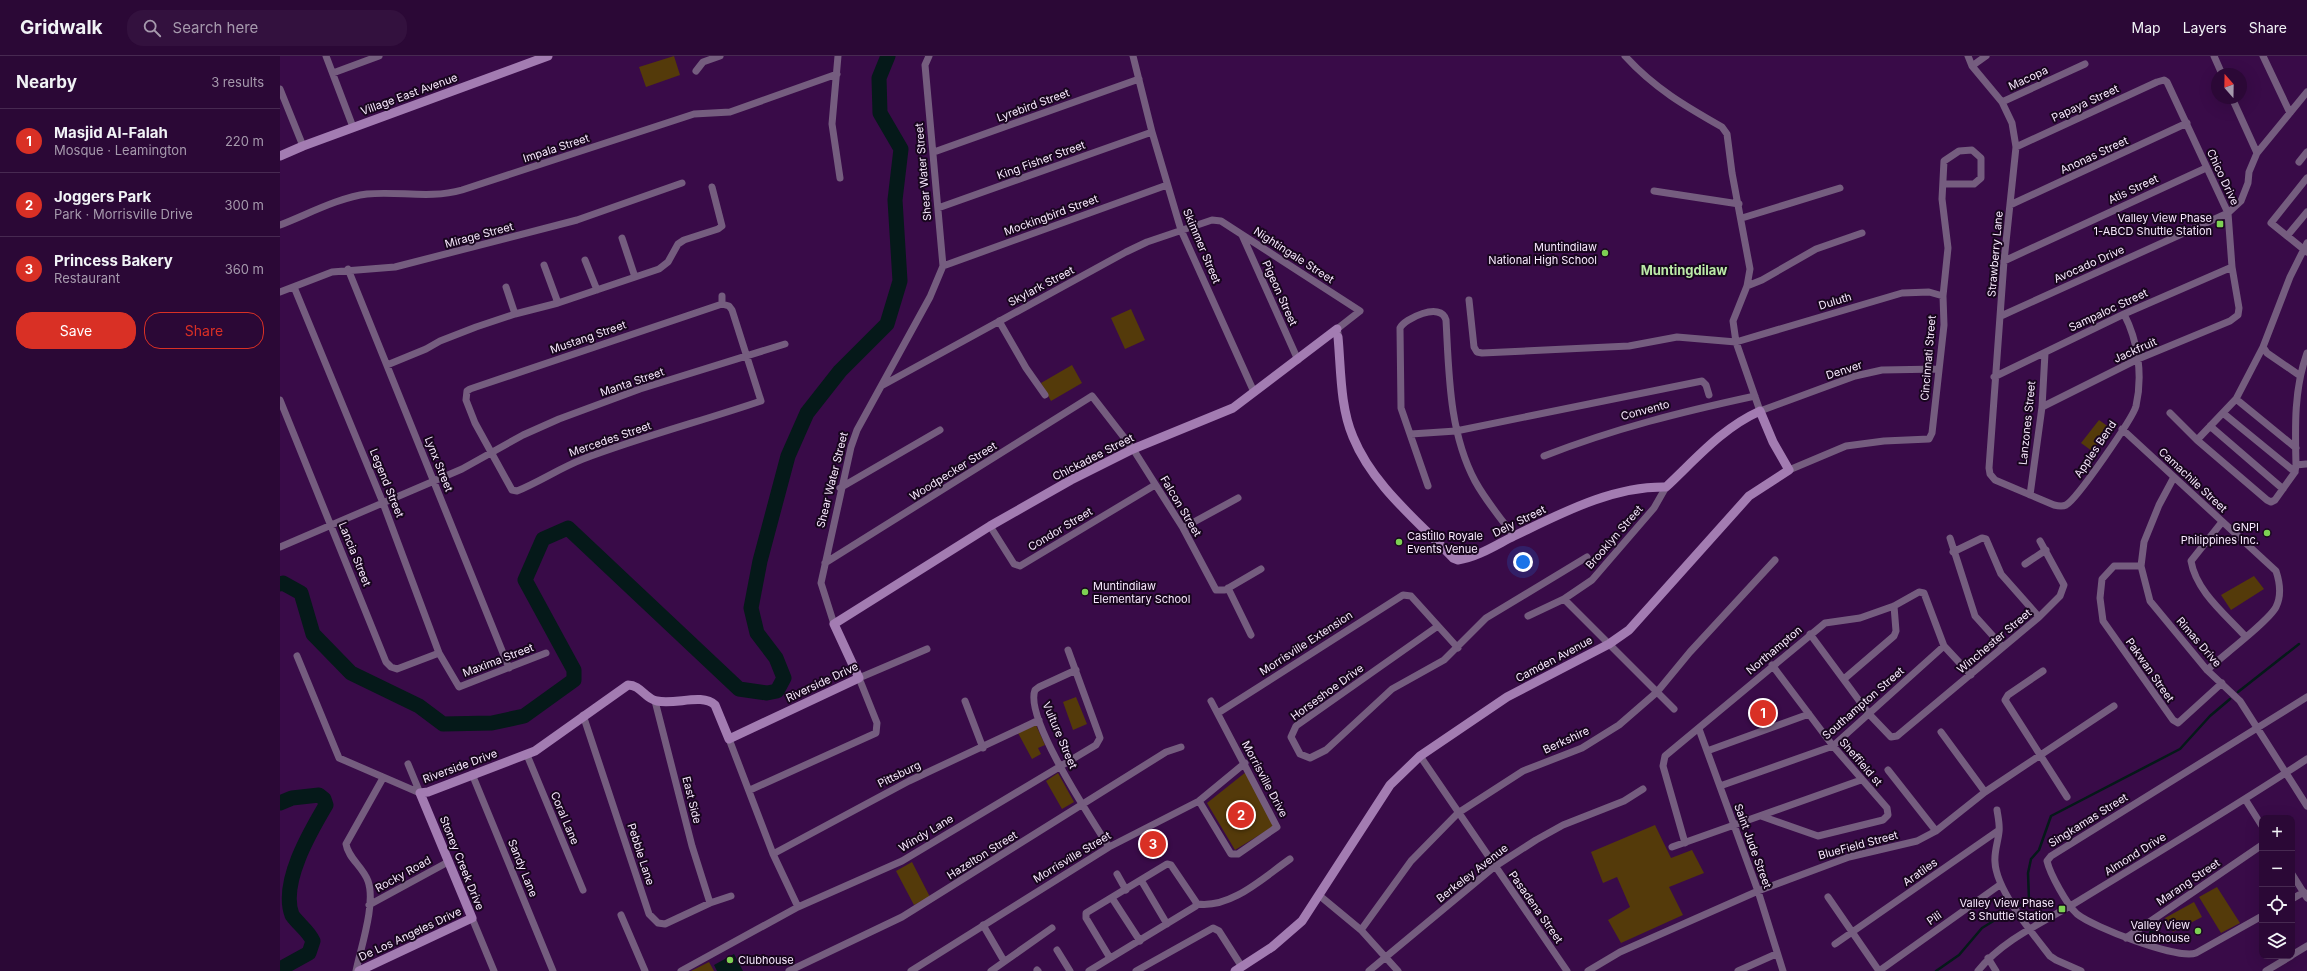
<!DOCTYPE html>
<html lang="en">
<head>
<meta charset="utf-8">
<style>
	body { margin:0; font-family:Inter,sans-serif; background:#33113e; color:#f1f3f6 }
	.controls { position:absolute; right:12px; bottom:12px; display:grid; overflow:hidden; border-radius:8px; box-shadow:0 4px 16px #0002 }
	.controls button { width:36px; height:36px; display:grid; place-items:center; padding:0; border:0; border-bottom:1px solid #472951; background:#2b0836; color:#f1f3f6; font:20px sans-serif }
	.compass { position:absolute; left:1931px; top:12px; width:36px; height:36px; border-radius:50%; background:#2b0836; box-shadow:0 4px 16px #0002; rotate:340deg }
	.you { position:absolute; left:1243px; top:506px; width:14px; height:14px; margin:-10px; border:3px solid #fff; border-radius:50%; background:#1a73e8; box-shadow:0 0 0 6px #1a73e833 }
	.badge { display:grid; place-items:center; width:26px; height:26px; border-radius:50%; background:#d93025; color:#fff; font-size:13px; font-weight:700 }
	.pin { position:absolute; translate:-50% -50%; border:2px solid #fff; box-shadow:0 1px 4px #0006 }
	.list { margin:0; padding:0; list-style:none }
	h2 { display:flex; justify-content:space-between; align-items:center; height:52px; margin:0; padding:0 16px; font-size:17px }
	h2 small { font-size:13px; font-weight:400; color:#a69aad }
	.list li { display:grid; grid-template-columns:26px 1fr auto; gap:12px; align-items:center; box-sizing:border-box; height:64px; padding:0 16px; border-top:1px solid #472951 }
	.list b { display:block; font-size:15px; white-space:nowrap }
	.list p { margin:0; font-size:13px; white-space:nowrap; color:#a69aad }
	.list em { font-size:13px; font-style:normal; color:#a69aad }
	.actions { display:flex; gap:8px; padding:12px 16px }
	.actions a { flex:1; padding:9px 0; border:1px solid #d93025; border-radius:16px; text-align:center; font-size:14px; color:#d93025 }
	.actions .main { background:#d93025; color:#fff }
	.icon { flex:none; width:22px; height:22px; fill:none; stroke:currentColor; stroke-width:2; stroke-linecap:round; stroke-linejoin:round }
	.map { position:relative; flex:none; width:2027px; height:915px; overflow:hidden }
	header { display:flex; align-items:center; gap:24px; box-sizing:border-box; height:56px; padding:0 20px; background:#2b0836; border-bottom:1px solid #472951 }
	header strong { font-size:19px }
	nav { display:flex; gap:22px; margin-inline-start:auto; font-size:14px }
	.search { width:280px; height:36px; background:#33113e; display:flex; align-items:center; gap:10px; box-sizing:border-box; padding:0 14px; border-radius:16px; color:#a69aad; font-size:15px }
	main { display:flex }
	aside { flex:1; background:#2b0836 }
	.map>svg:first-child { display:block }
	.green { fill:#543a0a }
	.water { fill:#051919 }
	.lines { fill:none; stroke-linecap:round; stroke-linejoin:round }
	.stream { stroke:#051919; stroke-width:2.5 }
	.river { stroke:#051919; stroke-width:15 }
	.street { stroke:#755d7f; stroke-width:7 }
	.secondary { stroke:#a37cb2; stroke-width:9 }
	.poi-dot { fill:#7dd153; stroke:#18061e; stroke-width:1.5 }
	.labels { text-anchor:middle; stroke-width:4; stroke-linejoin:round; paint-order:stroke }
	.street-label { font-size:11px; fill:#f8e9fe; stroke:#18061e }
	.poi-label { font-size:11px; fill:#f8e9fe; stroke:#18061e; text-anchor:end }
	.quarter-label { font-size:13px; font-weight:bold; fill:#bbe9a7; stroke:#18061e }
</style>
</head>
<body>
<header>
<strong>Gridwalk</strong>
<div class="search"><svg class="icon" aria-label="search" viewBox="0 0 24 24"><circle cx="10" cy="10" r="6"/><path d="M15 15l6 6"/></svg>Search here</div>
<nav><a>Map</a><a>Layers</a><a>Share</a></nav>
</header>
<main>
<aside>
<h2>Nearby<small>3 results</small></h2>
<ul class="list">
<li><span class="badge">1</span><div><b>Masjid Al-Falah</b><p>Mosque · Leamington</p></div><em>220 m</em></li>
<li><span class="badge">2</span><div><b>Joggers Park</b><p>Park · Morrisville Drive</p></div><em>300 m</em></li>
<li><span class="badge">3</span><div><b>Princess Bakery</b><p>Restaurant</p></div><em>360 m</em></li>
</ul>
<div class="actions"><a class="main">Save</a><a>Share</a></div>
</aside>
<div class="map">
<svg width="2027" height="915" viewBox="0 0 2027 915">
	<rect width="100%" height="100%" fill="#390b48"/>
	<path class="green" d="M394 0 400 19 366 31 359 11Z
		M851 253 865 284 845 293 831 262Z
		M792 309 802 327 771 345 761 327Z
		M1819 364 1830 372 1812 395 1801 387Z
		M1974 520 1984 533 1951 554 1941 539Z
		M796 641 807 668 793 674 783 646Z
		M756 669 765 689 758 692 761 698 752 703 738 677Z
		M966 716 994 770 955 794 927 747Z
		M778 717 794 746 782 753 766 725Z
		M1375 769 1391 802 1412 794 1424 817 1389 831 1403 859 1341 887 1328 864 1350 851 1337 821 1323 827 1311 796Z
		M632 806 650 841 634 849 616 815Z
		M1937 831 1960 867 1941 877 1919 841Z
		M1914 846 1922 861 1893 876 1885 862Z
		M429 906 434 915H411Z"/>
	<path class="water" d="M1870 874 1887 880 1885 886 1867 881Z
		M454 898 463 915H437L434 909Z"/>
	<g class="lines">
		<path class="stream" d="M1958 636 2019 588
			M1739 850 1749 844 1748 817 1751 803 1759 794 1771 760 1900 693 1930 660 1950 643
			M1656 915 1679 899 1702 872 1728 856"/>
		<path class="river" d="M0 528 3 527 21 537 33 578 71 617 139 650 163 668 212 667 244 660 294 624V614L245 524 263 483 288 472 459 633 487 637 497 635 504 622 496 602 477 577 471 552 480 505 508 400 527 357 560 315 607 268 620 225 615 144 621 93 600 57 599 22 608 0
			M0 747 12 742 39 739 44 743 46 749C30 776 0 827 12 859 18 868 28 874 33 885L29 897 0 913"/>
		<path class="street" d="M46 0 73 71
			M558 0 552 68 560 122
			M853 0 872 76 901 174 974 336
			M1345 0C1374 32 1405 50 1442 71L1447 78 1452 117 1470 213 1467 230 1453 265 1456 286 1480 355 1575 320 1602 314 1659 313
			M1688 0 1692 10 1722 46 1732 67 1736 91 1724 205 1709 412 1710 418 1715 424 1774 449C1778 450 1782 451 1786 449 1797 443 1853 362 1856 350 1863 319 1858 285 1844 258
			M1934 0 1942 18
			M1983 0 2010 57
			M1692 10 1706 0
			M416 15 423 6 440 0
			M53 17 99 0
			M0 33 23 90
			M1952 42 1977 97
			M1722 46 1805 8
			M1736 91 1877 26 1884 24 1887 26 1948 157 1952 211 1959 252 1958 259 1950 265 1858 303 1762 351
			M654 96 859 23
			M2019 106 2027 96
			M1374 135 1459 148
			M1730 149 1907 67
			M658 152 872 76
			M1462 162 1560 132
			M0 169C26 159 60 141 87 138 119 135 150 143 182 134L414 58 450 56 557 18
			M962 179 1018 304
			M2007 180 2027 156
			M342 182 355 221
			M2027 196 1991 167 2027 122
			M305 204 317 234
			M1724 205 1926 112
			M264 209 278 247
			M663 210 887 129
			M68 213 229 612
			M1467 230 1482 224 1536 193 1582 177
			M14 231 103 447 159 597 179 631 266 597
			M226 231 235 258
			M0 236 52 216 115 211 297 164 402 127
			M1189 244 1194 291 1197 296 1202 297 1349 290 1397 281 1456 286 1622 237 1649 236 1663 240
			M442 248 449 250 452 254 481 345C422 365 361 381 303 403 280 412 259 426 237 435L232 434 195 367 186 344 187 335 190 333Z
			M442 248V240
			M1721 260 1948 157 1961 145 1968 127 1969 116 1977 97 2027 36
			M719 265 746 312 765 339
			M107 309 146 293 160 285 196 271 235 258 278 247 379 213 388 206 398 188 404 184 438 173 442 170 432 131
			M2019 319 1987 297 1983 291 2010 221 2027 187
			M1714 321 1844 258 1952 211
			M603 329 846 196 867 186 932 164 941 165 1080 255 1057 273 1058 277
			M1956 343 1983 291
			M0 344 106 606 111 611 117 613 159 597
			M1890 357 1917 384 1987 444 1991 446 1995 444 2015 416 2016 409C2015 370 2014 333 2027 297
			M1943 357 2015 416
			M1930 370 2003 433
			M1842 373 1996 515C2000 527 2002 539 1996 551 1989 565 1941 601 1927 614
			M1131 378 1176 375 1422 325 1426 329 1429 339
			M1917 384 1956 343 2016 392
			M1264 400C1336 372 1401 356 1475 340
			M2016 409 2026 408
			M1509 414 1566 390 1604 385 1649 383 1652 377 1664 269 1663 240 1668 192 1662 143 1664 105 1679 95 1692 94 1701 102V122L1694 128H1663
			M1894 421 1879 449 1864 486 1861 510 1870 545 1927 614 1960 645 2027 750
			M1148 430 1121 352 1120 272C1124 263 1161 245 1166 264 1169 318 1169 376 1195 425 1206 445 1221 463 1234 480
			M560 432 660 374
			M1750 439 1762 351 1765 297
			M1942 466 1911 505C1916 535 1945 558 1965 580
			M710 470 734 508 740 510 875 429
			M903 472 958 442
			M1670 482 1695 560 1722 590
			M0 491 182 413 243 379 279 363 360 333 505 288
			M1673 496 1702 482 1706 483 1721 518 1759 561
			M545 507 812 340 853 393 903 472 936 534H945L981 513
			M1745 508 1766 494
			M1861 510H1834L1822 523 1820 542 1823 565 1893 664 1898 667 1942 627
			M948 532 971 579
			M1284 543 1394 653
			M1248 560 1284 543 1312 524 1374 452 1386 431
			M554 568 541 527 571 391 577 374 650 241 663 210 645 9 649 0
			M1158 570 1016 670 1011 681 1020 698 1030 702 1046 694 1112 633 1164 604 1206 562 1307 501
			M1530 578 1589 658 1611 681 1617 680 1759 561 1780 540 1784 529 1760 485
			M17 600 59 702 140 737
			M796 614 759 631 755 634C744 662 812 764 829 791
			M1763 615 1728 639 1725 644 1787 741
			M1564 623 1614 580 1616 575 1614 550
			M375 645 412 790 430 847
			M685 645 703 692
			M938 657 1123 539 1131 540 1178 592
			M303 659 369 858 378 867 385 868 430 847 451 840
			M1419 673 1478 835 1503 915
			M1661 676 1705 736
			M449 683 493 798 518 851
			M1427 695 1529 658
			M247 699 303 834
			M1140 700 1287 915
			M128 708 140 737
			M1608 714 1656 775
			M192 718 273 915
			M1440 730 1553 690 1664 590
			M470 734 596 677 597 667 579 622 647 593
			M1965 743 1982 770
			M919 745 951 798H958L997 771 931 645
			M1717 754C1718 761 1720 769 1719 776 1718 786 1714 796 1715 806 1716 834 1753 878 1770 900L1776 904 1801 915
			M1481 760 1538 780 1603 764 1608 759 1607 752 1553 690 1492 609
			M1405 787 1383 710 1385 700 1545 567 1580 562 1614 550 1639 536 1644 537 1664 590 1691 619
			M1392 791 1581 724
			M493 798 629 725 759 664
			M837 818 846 834
			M2012 818 2027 842
			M861 824 887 868
			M1040 840 1081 874 1118 915
			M1548 841 1599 915
			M832 842 860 885
			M2012 843 2024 836
			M917 848C951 853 984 821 1010 803
			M89 849 168 806
			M341 859 365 915
			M1982 860 1916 897C1898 904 1813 871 1797 858 1787 849 1770 818 1767 805L1771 800 2027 641
			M192 862 214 915
			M703 869 724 905
			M1081 874 1131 805 1178 757 1243 715 1302 692 1339 669 1377 636 1410 596 1495 504
			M1846 882 1982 789
			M1555 888 1719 774
			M777 894 790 915
			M2012 899 2027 890
			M1708 902 1716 915
			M757 914 758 915
			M76 915C81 891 96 847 88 825 83 811 68 802 66 788L103 722
			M401 915 518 851 622 805 816 689 820 682 819 679 788 594
			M509 915 622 861 886 696 901 691
			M631 915 829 791 919 745 965 707
			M711 915 772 872
			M809 915 916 850V846L891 809 887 808 806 857V862L830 902
			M856 915 933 872 939 875 962 911
			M1089 915 1214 811 1256 784 1283 769 1344 745 1363 733
			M1308 915 1340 896 1478 835 1569 801 1637 785 1656 775 1705 736 1834 650
			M1458 915 1496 898
			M1599 915 1721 828
			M1698 915C1725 881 1769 864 1805 841 1879 796 1954 751 2027 703
			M1986 915 2011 900"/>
		<path class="secondary" d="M0 100 23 90 268 0
			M79 915 192 862 140 737 148 736 255 695 348 629C361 629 365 643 377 645 396 649 422 637 435 649L449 683 579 622 554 568 710 470 791 424 853 393 953 352 1057 273
			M955 915 992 891 1022 865 1110 729 1140 700 1227 641 1329 588 1349 574 1469 440 1509 414 1493 386 1480 355C1442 372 1416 403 1386 431 1332 430 1282 457 1234 480 1216 489 1198 501 1178 504L1173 502C1138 465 1093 430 1073 381 1060 351 1061 313 1058 281"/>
	</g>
	<g class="poi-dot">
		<rect x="1936" y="164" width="8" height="8" rx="2"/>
		<circle cx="1325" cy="197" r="4"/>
		<circle cx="1987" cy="477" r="4"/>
		<circle cx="1119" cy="486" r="4"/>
		<circle cx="805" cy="536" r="4"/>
		<rect x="1778" y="849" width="8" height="8" rx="2"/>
		<circle cx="1918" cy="875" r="4"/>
		<circle cx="450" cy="904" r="4"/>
	</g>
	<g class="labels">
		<g class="street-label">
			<text transform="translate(1748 22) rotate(-25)" y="4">Macopa</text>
			<text transform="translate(129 38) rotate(-20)" y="4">Village East Avenue</text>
			<text transform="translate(1805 47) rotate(-25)" y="4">Papaya Street</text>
			<text transform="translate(753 49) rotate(-20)" y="4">Lyrebird Street</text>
			<text transform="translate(276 92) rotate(-18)" y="4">Impala Street</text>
			<text transform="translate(1814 99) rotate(-25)" y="4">Anonas Street</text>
			<text transform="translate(761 104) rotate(-20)" y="4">King Fisher Street</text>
			<text transform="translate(643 116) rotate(-95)" y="4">Shear Water Street</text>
			<text transform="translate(1943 121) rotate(65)" y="4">Chico Drive</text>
			<text transform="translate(1853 133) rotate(-25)" y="4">Atis Street</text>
			<text transform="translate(771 159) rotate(-20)" y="4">Mockingbird Street</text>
			<text transform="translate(199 179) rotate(-15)" y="4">Mirage Street</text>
			<text transform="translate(922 190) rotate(67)" y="4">Skimmer Street</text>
			<text transform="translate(1715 198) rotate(-85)" y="4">Strawberry Lane</text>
			<text transform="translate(1014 199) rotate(33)" y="4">Nightingale Street</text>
			<text transform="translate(1809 208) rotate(-24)" y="4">Avocado Drive</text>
			<text transform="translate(761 230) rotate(-28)" y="4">Skylark Street</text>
			<text transform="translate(1000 237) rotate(66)" y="4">Pigeon Street</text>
			<text transform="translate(1555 245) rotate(-17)" y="4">Duluth</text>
			<text transform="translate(1828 254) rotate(-25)" y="4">Sampaloc Street</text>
			<text transform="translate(308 281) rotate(-19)" y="4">Mustang Street</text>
			<text transform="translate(1855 294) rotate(-24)" y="4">Jackfruit</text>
			<text transform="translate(1648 302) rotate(-85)" y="4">Cincinnati Street</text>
			<text transform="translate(1564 314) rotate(-18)" y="4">Denver</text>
			<text transform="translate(352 326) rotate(-19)" y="4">Manta Street</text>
			<text transform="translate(1365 354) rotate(-15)" y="4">Convento</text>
			<text transform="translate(1747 367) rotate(-84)" y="4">Lanzones Street</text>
			<text transform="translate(330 383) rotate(-19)" y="4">Mercedes Street</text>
			<text transform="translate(1815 393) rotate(-56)" y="4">Apples Bend</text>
			<text transform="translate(813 401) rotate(-27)" y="4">Chickadee Street</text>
			<text transform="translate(159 408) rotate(68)" y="4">Lynx Street</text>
			<text transform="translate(673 415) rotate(-32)" y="4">Woodpecker Street</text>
			<text transform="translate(552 424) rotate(-76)" y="4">Shear Water Street</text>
			<text transform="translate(1913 424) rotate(43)" y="4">Camachile Street</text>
			<text transform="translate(107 427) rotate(68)" y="4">Legend Street</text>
			<text transform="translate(901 450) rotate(59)" y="4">Falcon Street</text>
			<text transform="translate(1239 465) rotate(-26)" y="4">Dely Street</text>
			<text transform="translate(780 473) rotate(-31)" y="4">Condor Street</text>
			<text transform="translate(1334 481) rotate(-49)" y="4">Brooklyn Street</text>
			<text transform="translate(75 498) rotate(68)" y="4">Lancia Street</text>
			<text transform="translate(1714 585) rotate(-40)" y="4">Winchester Street</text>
			<text transform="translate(1919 586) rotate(49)" y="4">Rimas Drive</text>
			<text transform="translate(1026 587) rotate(-33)" y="4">Morrisville Extension</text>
			<text transform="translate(1494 594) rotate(-40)" y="4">Northampton</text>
			<text transform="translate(1274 603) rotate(-28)" y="4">Camden Avenue</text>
			<text transform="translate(218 604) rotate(-21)" y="4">Maxima Street</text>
			<text transform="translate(1870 614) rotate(55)" y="4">Pakwan Street</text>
			<text transform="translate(542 626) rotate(-25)" y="4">Riverside Drive</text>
			<text transform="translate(1047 636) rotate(-36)" y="4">Horseshoe Drive</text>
			<text transform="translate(1583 647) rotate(-41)" y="4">Southampton Street</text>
			<text transform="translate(780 679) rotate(67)" y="4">Vulture Street</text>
			<text transform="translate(1286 684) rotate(-25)" y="4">Berkshire</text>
			<text transform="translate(1581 706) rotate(49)" y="4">Sheffield st</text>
			<text transform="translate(180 710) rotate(-20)" y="4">Riverside Drive</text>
			<text transform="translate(619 718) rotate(-26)" y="4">Pittsburg</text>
			<text transform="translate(985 723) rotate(62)" y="4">Morrisville Drive</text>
			<text transform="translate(412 744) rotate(76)" y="4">East Side</text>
			<text transform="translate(285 762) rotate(67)" y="4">Coral Lane</text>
			<text transform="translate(1808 764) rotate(-32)" y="4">Singkamas Street</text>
			<text transform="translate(646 777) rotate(-31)" y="4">Windy Lane</text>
			<text transform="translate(1578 789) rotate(-15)" y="4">BlueField Street</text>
			<text transform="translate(1473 790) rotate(70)" y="4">Saint Jude Street</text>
			<text transform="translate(361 798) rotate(72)" y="4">Pebble Lane</text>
			<text transform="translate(1855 798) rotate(-32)" y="4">Almond Drive</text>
			<text transform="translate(702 799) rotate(-32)" y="4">Hazelton Street</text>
			<text transform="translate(792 801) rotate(-31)" y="4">Morrisville Street</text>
			<text transform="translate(182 807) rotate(68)" y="4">Stoney Creek Drive</text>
			<text transform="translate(243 812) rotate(68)" y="4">Sandy Lane</text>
			<text transform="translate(1640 816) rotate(-35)" y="4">Aratiles</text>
			<text transform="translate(1192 817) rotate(-38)" y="4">Berkeley Avenue</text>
			<text transform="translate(123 818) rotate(-29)" y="4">Rocky Road</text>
			<text transform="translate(1908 826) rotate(-34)" y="4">Marang Street</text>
			<text transform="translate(1256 851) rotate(55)" y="4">Pasadena Street</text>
			<text transform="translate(1654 862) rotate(-35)" y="4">Pili</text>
			<text transform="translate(130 878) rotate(-25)" y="4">De Los Angeles Drive</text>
		</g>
		<g class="poi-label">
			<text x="1932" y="166">Valley View Phase<tspan x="1932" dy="13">1-ABCD Shuttle Station</tspan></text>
			<text x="1317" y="195">Muntindilaw<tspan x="1317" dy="13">National High School</tspan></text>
			<text x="1979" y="475">GNPI<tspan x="1979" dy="13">Philippines Inc.</tspan></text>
			<text x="1127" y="484" text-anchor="start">Castillo Royale<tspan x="1127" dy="13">Events Venue</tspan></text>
			<text x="813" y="534" text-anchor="start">Muntindilaw<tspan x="813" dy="13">Elementary School</tspan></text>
			<text x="1774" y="851">Valley View Phase<tspan x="1774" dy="13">3 Shuttle Station</tspan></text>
			<text x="1910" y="873">Valley View<tspan x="1910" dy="13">Clubhouse</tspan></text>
			<text x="458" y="908" text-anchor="start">Clubhouse</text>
		</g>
		<g class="quarter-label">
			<text x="1404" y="219">Muntingdilaw</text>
		</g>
	</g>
</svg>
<div class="controls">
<button>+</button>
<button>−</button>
<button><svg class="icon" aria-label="locate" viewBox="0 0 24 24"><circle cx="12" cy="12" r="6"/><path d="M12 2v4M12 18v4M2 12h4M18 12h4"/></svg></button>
<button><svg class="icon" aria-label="layers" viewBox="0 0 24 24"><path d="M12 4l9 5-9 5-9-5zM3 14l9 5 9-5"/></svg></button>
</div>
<svg class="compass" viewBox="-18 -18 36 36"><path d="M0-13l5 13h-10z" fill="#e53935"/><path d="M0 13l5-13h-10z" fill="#a69aad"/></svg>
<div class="you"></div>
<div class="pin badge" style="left:1483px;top:657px">1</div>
<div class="pin badge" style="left:961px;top:759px">2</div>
<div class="pin badge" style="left:873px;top:788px">3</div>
</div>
</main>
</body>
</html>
